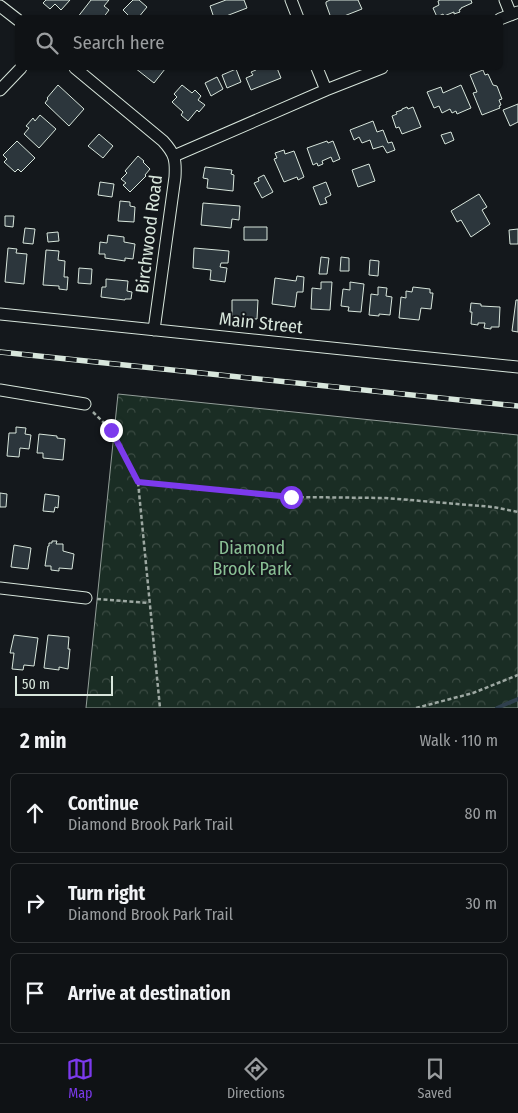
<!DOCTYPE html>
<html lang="en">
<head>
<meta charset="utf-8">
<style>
	body { margin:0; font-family:"Fira Sans Condensed",sans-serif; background:#181b1e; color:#f1f3f6 }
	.scale { position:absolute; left:15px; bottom:12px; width:98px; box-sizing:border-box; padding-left:5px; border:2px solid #d8e6dc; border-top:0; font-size:14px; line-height:18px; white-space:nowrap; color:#d8e6dc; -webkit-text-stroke:4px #14181c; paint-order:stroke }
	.stop { position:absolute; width:15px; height:15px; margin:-11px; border:4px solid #7c3aed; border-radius:50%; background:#fff }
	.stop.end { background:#7c3aed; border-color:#fff; box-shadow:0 1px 5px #0008 }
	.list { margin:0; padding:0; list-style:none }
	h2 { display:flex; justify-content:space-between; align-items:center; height:65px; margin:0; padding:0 20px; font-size:21px }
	h2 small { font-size:16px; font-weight:400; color:#9b9ea0 }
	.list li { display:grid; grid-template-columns:32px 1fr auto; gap:15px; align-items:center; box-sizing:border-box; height:80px; margin:0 10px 10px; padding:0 10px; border:1px solid #2f3234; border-radius:8px }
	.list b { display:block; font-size:19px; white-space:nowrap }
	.list p { margin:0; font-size:16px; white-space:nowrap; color:#9b9ea0 }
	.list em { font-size:16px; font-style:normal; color:#9b9ea0 }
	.icon { flex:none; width:28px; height:28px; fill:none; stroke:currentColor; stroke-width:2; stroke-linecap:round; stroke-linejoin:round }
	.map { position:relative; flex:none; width:518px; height:708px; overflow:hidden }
	.search { position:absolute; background:#0f1215; box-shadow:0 1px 4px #0004; left:15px; right:15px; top:15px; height:55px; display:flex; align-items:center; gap:12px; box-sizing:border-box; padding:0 18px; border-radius:8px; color:#9b9ea0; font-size:19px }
	.sheet { height:335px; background:#0f1215 }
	nav { display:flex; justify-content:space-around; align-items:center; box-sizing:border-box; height:70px; border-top:1px solid #2f3234; background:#0f1215; font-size:14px; color:#9b9ea0 }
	nav a { display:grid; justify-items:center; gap:2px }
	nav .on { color:#7c3aed }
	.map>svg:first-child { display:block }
	.forest { fill:url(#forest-crowns); stroke:#939e99 }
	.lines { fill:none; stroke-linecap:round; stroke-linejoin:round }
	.stream { stroke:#2f3f4d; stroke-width:4 }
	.building { fill:#2c363c; stroke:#d8e6dc }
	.street-casing { stroke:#d8e6dc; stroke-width:13 }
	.path { stroke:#9da8a2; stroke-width:2.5; stroke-dasharray:4 2.5; stroke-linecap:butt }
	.street { stroke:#14181c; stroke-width:11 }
	.rail-casing { stroke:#d8e6dc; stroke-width:5.5 }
	.rail { stroke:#14181c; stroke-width:4; stroke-dasharray:11; stroke-linecap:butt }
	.route { stroke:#7c3aed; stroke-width:6 }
	.labels { text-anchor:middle; stroke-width:4; stroke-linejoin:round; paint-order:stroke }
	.street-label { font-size:18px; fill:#d8e6dc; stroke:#14181c }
	.park-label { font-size:18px; fill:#8ac095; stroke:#14181c }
</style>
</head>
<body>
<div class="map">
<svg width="518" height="708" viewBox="0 0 518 708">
	<defs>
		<pattern id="forest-crowns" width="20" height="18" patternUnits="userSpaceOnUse" patternTransform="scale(1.25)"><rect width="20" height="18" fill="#1a2d24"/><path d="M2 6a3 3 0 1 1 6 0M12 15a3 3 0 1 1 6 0" fill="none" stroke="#3b4b43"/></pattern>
	</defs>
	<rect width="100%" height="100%" fill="#14181c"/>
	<path class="forest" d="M118 394 518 435V708H86Z"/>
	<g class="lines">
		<path class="stream" d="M497 708 518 699"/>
	</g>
	<path class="building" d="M46 0H70L61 10 55 4 50 9 43 3Z
		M91 0H109L104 6 109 10 103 18H77Z
		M133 0H139L147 7 138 18H131L123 10Z
		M226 0H244L247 8 221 18H214L210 6Z
		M330 0H358L362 9 339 18H331L326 4V2Z
		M440 0H471L472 3 461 8V9L459 10 460 12 454 14V12L444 16 443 14 437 17 433 8 439 5 438 1Z
		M135 68H162L165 69 154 83Z
		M256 68H272V69L277 68 281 78 251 90 246 78 253 75 251 72 256 70Z
		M236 69 241 82 227 88 222 75Z
		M483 70 485 75 488 74 493 85 497 86 502 99 499 100 501 105 499 106 500 108 482 115 473 93 477 92 470 75Z
		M217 77 223 89 211 96 205 83Z
		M58 85 84 109 69 126 45 103 48 99 47 98Z
		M182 85 192 93 195 90 201 96 198 100 205 105 199 112 197 110 188 121 181 115 183 112 172 102 177 97 174 94Z
		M461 85 471 108 457 114 456 111 452 113 450 109 442 113 439 106 434 108 427 92 441 87 443 93Z
		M518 104V122L510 126 503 110Z
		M407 107 408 109 413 107 421 127 402 134 399 127 396 128 392 116 397 114 396 112 402 110V109Z
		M40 115 56 129 39 148 24 134 29 128 26 126 33 118 35 121Z
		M373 121 377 132 383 130 388 143 392 142 395 150 387 153 383 146 373 149 370 140 362 143 359 137 354 140 350 130Z
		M451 132 454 140 445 144 441 135Z
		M99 134 113 146 103 158 88 146Z
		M17 141 35 158 21 172 18 169 15 172 4 162 7 159 3 155Z
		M327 141 328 143 333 141 340 159 333 162 331 157 322 161 323 164 318 166 317 163 313 165 307 148Z
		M284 150 285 154 294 151 304 177 298 180 297 177 284 182 274 159 277 158 275 153Z
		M138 156 144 161 143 162 150 169 145 175 146 176 130 192 123 185 126 183 121 179 127 173 125 171Z
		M369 164 375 181 358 187 352 170Z
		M205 167 232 170 231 174 234 175 233 191 207 188 208 179 203 178Z
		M264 175 273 192 262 198 254 183 259 181 258 178Z
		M100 182 114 184 112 197 98 195Z
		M326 182 331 195 325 198 327 203 320 205 313 187Z
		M479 194 487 207 482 210 490 224 471 237 461 220 457 222 451 211Z
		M120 201 130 202V206L135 207 134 222 118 221Z
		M203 203 240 206 239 220 232 219 231 228 201 225Z
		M5 216H14L13 227 5 226Z
		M244 227H267V240H244Z
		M25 228 35 229 33 244 23 243Z
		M518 229V244H510L509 230Z
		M58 232 59 241 48 242 47 233Z
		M108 235 124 237V242L135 244 133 259 125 258V261L105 258V254H99L100 242 107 243Z
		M8 248 17 249 16 253 27 254 24 284 5 282Z
		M194 248 229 251 228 263H221L220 267 227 268 225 282 210 280 211 270 193 268Z
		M46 250 59 251 58 260 65 261 64 277H68L67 290 59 289V286L43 285Z
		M321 257 329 258 327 274H319Z
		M341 257 349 258V271H340Z
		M370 260 379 261 378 276 369 275Z
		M79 268 92 269 91 284 78 283Z
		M297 276 304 277 303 292H297L295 307 272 304 275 278 296 281Z
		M106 279 128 281 127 291 132 292 131 299H125V300L101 297 102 287H106Z
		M321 282H332L330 310 311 309 312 288 321 289Z
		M350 282 364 284 361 312 348 311 349 307 341 306 343 289 350 290Z
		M378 287 387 288 386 296 392 297 390 315 379 314V316L369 315 371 294 378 295Z
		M413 287 430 289V293H433L431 309 421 308 419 320 399 318 401 297 406 298V291L412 292Z
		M232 300H258L257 319 232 318Z
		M516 300H518V332L512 331Z
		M471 303 481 304V306L500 307 499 327H491V329L484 328 485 323H478V325L471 324 472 312H470Z
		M16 427 26 428 25 434 31 435 29 449 20 448 19 457 7 456 9 433H16Z
		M39 434 57 436V438L65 439 63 460 43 458V453H37Z
		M0 493 7 494 6 507H0Z
		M45 494 59 496 58 508 55 507 54 512 43 511Z
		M52 541H57L56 544H63V551L74 554 72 569 59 568V571L51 570V566H45L48 546H49V543H52Z
		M14 545 31 548 28 569 11 567Z
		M14 635 38 638 34 666 24 665 23 670 12 669 14 653H10Z
		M48 635 69 637 68 649H70L68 669 59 667V670L44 668Z"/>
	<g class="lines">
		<defs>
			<path id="street" d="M291 0 298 18
				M505 0 511 15
				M0 6 18 20
				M500 19 518 12
				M75 68 163 141C175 154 176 160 175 177L154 330
				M317 68 326 90
				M0 90 21 68
				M174 156 326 90 382 68
				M0 314 518 367
				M0 390 85 404
				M0 588 86 598"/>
		</defs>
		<use href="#street" class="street-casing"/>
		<path class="path" d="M93 412 111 430 138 482 160 708
			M138 482 291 497 386 498 493 507 518 512
			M97 599 149 603
			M416 708 473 693 518 675"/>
		<use href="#street" class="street"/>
		<defs>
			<path id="rail" d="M0 352 518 406"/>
		</defs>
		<use href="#rail" class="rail-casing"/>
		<use href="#rail" class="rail"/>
	</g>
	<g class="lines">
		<path class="route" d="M111 430 138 482 291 497"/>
	</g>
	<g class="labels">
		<g class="street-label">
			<text transform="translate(149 234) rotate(-83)" y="6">Birchwood Road</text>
			<text transform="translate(261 323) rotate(6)" y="6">Main Street</text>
		</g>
		<g class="park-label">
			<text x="252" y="554">Diamond<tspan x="252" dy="21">Brook Park</tspan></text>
		</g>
	</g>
</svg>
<div class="scale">50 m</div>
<div class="stop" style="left:291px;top:497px"></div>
<div class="stop end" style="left:111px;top:430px"></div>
<div class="search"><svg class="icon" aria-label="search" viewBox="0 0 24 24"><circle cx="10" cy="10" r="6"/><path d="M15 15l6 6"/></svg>Search here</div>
</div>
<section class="sheet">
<h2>2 min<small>Walk · 110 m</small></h2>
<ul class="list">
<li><svg class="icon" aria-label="ahead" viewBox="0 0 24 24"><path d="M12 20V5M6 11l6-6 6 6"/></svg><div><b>Continue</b><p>Diamond Brook Park Trail</p></div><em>80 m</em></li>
<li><svg class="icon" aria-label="right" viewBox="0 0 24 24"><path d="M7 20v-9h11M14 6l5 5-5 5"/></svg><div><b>Turn right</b><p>Diamond Brook Park Trail</p></div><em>30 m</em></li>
<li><svg class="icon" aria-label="arrive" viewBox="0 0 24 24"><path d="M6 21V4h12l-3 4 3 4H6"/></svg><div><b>Arrive at destination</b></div></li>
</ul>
</section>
<nav>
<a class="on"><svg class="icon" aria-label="map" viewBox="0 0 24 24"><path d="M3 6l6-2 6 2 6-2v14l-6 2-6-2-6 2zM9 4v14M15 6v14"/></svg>Map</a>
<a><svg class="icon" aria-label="directions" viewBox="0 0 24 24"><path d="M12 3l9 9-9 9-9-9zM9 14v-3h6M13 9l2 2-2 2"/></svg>Directions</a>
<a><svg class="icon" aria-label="saved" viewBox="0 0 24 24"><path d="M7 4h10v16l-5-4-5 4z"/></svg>Saved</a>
</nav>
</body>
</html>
